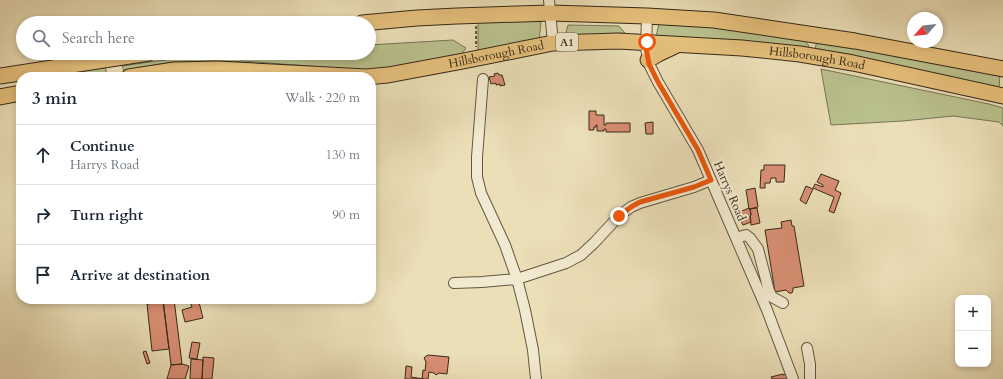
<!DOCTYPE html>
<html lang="en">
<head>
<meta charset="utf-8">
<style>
	body { margin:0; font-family:Cardo,serif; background:#f6f6f7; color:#1f2937 }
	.controls { position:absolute; right:12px; bottom:12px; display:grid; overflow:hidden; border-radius:8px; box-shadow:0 2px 6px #0003 }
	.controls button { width:36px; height:36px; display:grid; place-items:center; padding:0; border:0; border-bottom:1px solid #e0e1e3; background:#fff; color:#1f2937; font:20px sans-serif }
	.compass { position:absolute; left:907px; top:12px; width:36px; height:36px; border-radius:50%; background:#fff; box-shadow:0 2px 6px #0003; rotate:243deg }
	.stop { position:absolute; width:12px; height:12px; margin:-9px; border:3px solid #ea580c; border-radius:50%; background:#fff }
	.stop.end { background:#ea580c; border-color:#fff; box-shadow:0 1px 4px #0008 }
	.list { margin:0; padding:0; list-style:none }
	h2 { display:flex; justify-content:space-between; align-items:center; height:52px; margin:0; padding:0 16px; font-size:17px }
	h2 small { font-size:13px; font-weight:400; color:#747a83 }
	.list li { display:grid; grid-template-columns:26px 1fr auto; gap:12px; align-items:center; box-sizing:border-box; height:60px; padding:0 16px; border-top:1px solid #e0e1e3 }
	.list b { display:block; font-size:15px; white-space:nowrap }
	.list p { margin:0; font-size:13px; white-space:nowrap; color:#747a83 }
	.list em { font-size:13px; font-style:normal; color:#747a83 }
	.icon { flex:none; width:22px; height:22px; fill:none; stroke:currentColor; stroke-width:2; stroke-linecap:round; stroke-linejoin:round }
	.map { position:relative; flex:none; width:1003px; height:379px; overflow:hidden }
	.search { position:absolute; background:#fff; box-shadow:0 2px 6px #0003; left:16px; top:16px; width:360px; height:44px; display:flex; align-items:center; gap:10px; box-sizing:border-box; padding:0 14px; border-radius:22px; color:#747a83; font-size:15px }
	.panel { position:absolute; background:#fff; box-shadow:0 2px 6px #0003; left:16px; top:72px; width:360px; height:232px; border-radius:16px }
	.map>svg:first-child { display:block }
	.green { fill:#bac18d; stroke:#787553 }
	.building { fill:#d98f74; stroke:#362919 }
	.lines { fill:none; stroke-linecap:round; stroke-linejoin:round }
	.minor-casing { stroke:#635640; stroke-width:12 }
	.highway-casing { stroke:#362919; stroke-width:17 }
	.path { stroke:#362919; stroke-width:1.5; stroke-dasharray:3 2; stroke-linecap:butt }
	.minor { stroke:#f2ead0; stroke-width:10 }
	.highway { stroke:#e6c07c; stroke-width:15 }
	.route { stroke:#ea580c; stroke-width:5 }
	.labels { text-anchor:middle; stroke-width:4; stroke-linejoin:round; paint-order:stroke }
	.shield { fill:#f2ead0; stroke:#6e6350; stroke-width:1 }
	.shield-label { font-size:11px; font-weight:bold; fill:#362919 }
	.street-label { font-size:12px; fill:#362919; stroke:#f2ead0 }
</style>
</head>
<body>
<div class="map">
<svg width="1003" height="379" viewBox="0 0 1003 379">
	<rect width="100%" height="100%" fill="#ebdfb7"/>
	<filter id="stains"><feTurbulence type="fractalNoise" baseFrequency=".005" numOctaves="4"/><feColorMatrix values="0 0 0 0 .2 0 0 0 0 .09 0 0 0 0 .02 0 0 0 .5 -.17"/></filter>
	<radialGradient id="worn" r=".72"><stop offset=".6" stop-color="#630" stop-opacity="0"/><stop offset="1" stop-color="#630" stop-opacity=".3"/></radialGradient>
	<path class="green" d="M478 19 526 20 541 22 539 41 478 52Z
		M659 24 724 28 804 40 809 46 808 50 656 36Z
		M568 25 619 26 625 33 565 36Z
		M453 40 466 48 459 58 387 71 322 67 243 61 235 62 172 65 124 71 122 66 156 61 235 53H369V45Z
		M817 40 1000 72 999 90 815 50Z
		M105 67 107 74 90 77H38Z
		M821 69 989 104 1003 108V126L999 122 953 116 903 121 831 125Z"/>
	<path class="building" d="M498 73 499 75H502L505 85 500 86V84L496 85V83L491 84 489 77 495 76 494 74Z
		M589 111H596V115H604V125H606V123H630V132H606V129H604V131H597V125H596V127H594V130H589Z
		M653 122V134H646L645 123Z
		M764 165H785L784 182H776V178H771L770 183H765V188H760L761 170H764Z
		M821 174 839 181 835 190 841 193 834 213 829 211 834 197 813 188 815 184 823 187V185L817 182Z
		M806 186 813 189 806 204 800 200Z
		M755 188 758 207 749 209 746 190Z
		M749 208V209H750L751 215 750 216 751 222 743 225 737 213Z
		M757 208 760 223 751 225 750 216 751 215 750 209Z
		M791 220 792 226H794L804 286 793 288V290L792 293H789L786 290 775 292 765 230 782 228 781 222Z
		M163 299H174L182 364 171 365Z
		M189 299H198L200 306 203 318 185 322 182 310 192 307Z
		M163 302 169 349 152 351 147 304Z
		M192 342 200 343 197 359 189 358Z
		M146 351 150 363 147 364 143 352Z
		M428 355 449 357 447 374 439 373 436 375 434 373 429 372 428 379H422L423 370 425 371 426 362 424 358 425 357Z
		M203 357 214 358 212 379H202Z
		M191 359 203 360 202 379H190Z
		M182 364 189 366 185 379H167L171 365Z
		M406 366 412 367 411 377 424 379H405Z
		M783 374V375L787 374 788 379H772L771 377Z"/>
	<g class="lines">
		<defs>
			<path id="minor" d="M549 0 553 43
				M647 16 646 48 649 64 658 82 698 150 767 310 793 379
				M483 79 477 157V177L481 193 505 245 517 279 525 310 533 350 536 379
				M736 238 746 235 750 238 758 249 769 291 772 297 783 303
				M454 283 482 282 517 279 566 263 581 255 594 243 619 216 631 207 640 203 694 187 711 180
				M807 348 810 364V379"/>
			<g id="highway">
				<path d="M362 23 417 18 457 16 551 13 647 16 714 20 855 41 1003 69"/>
				<path d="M648 60 658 54 677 45"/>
				<path d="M0 76 149 53"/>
				<path id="s1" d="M129 77 174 70 217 69 366 77 388 75 458 62 553 43 618 41 742 48 800 54 853 63 1003 96"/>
				<path d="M0 97 21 93"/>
			</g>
		</defs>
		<use href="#minor" class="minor-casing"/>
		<use href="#highway" class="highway-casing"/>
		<path class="path" d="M476 26V47"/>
		<use href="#minor" class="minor"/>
		<use href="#highway" class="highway"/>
	</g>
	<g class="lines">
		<path class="route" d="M619 216 631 207 640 202 694 187 711 180 698 150 658 82 649 64 646 48 647 42"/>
	</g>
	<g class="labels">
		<rect class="shield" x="556" y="33" width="22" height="18" rx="3"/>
		<g class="shield-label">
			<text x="567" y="46">A1</text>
		</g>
		<g class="street-label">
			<text dy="4" stroke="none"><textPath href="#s1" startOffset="370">Hillsborough Road</textPath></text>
			<text dy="4" stroke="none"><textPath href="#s1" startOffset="693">Hillsborough Road</textPath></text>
			<text transform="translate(730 191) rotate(67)" y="4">Harrys Road</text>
		</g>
	</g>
	<rect width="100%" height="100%" filter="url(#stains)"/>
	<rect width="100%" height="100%" fill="url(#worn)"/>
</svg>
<div class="controls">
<button>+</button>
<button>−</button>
</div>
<svg class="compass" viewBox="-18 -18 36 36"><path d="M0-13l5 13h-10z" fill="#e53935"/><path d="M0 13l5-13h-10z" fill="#747a83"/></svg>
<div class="stop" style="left:647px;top:42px"></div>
<div class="stop end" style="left:619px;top:216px"></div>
<div class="search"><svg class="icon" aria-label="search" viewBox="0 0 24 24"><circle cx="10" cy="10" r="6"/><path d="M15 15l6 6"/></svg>Search here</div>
<section class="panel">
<h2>3 min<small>Walk · 220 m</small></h2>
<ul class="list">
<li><svg class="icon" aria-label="ahead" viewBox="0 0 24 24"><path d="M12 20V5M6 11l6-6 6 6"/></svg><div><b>Continue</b><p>Harrys Road</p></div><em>130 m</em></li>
<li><svg class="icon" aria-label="right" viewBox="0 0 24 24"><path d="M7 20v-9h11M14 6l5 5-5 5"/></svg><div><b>Turn right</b></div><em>90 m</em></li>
<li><svg class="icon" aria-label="arrive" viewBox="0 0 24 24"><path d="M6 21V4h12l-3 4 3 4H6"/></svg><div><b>Arrive at destination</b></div></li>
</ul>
</section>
</div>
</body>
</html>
